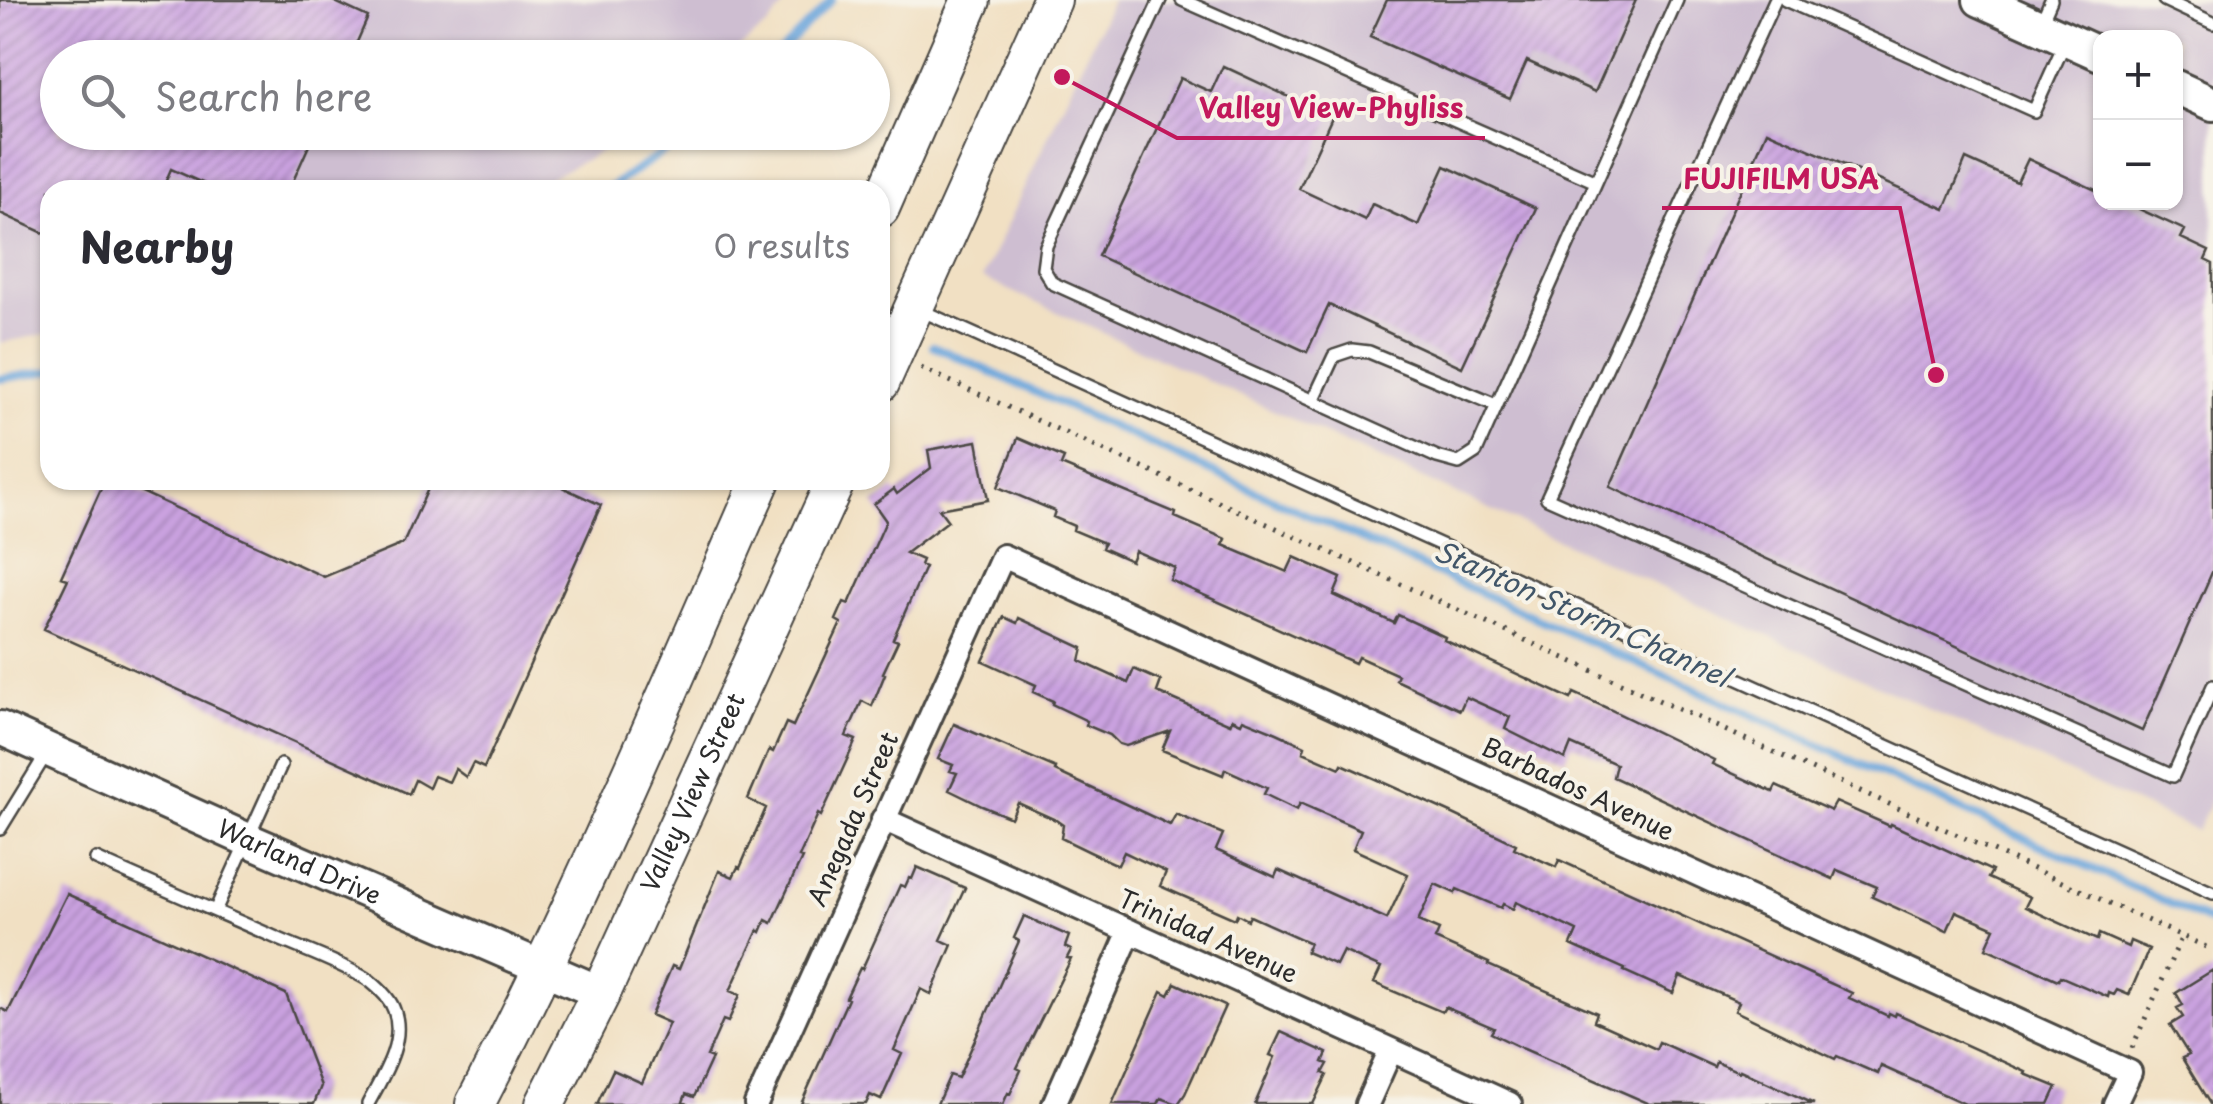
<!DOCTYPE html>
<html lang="en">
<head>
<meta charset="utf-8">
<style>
	body { margin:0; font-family:"Playpen Sans",sans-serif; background:#f2f2f3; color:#2b2b33 }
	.controls { position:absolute; right:30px; top:30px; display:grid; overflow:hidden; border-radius:20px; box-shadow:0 2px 8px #0004 }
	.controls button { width:90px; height:90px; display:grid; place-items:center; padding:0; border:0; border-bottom:2px solid #e1e1e2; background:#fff; color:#2b2b33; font:50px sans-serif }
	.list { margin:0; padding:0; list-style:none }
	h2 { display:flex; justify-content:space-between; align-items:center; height:130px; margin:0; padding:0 40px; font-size:42px }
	h2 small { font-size:32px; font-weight:400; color:#7c7c81 }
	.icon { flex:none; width:55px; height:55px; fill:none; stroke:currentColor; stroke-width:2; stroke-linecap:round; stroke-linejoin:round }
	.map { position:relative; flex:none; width:2213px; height:1104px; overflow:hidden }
	.search { position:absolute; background:#fff; box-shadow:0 2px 8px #0004; left:40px; top:40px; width:850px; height:110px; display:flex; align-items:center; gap:25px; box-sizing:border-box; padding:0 35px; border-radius:55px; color:#7c7c81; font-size:38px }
	.panel { position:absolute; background:#fff; box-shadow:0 2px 8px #0004; left:40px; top:180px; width:850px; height:310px; border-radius:30px }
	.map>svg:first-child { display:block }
	.industrial { fill:#cebed1; fill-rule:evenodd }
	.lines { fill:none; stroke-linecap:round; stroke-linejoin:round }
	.stream { stroke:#6ba5db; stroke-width:8 }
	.building { fill:url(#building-hatch) }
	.lane-casing { stroke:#494642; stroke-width:16 }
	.street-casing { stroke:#494642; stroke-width:28 }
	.secondary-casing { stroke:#494642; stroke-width:38 }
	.primary-casing { stroke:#494642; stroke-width:42 }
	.path { stroke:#494642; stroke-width:5; stroke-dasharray:2.5 8; stroke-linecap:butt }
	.lane { stroke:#fff; stroke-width:11 }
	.street { stroke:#fff; stroke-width:22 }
	.secondary { stroke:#fff; stroke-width:32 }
	.primary { stroke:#fff; stroke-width:38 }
	.labels { text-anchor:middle; stroke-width:8; stroke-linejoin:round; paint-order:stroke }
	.street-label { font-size:25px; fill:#2b2b2b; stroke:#f7f3e8 }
	.water-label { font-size:28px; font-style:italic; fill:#415669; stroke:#f7f3e8 }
	.leader { fill:none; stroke:#c2185b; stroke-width:4 }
	.callout-dot { fill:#c2185b; stroke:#f7f3e8; stroke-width:4 }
	.callout-label { font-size:28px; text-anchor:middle; font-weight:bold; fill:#c2185b; stroke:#f7f3e8; stroke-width:8; stroke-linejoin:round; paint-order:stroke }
</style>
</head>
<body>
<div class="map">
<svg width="2213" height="1104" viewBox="0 0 2213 1104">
	<defs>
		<pattern id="building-hatch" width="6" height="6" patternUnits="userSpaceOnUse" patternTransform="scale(2.5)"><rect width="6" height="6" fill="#caa2e0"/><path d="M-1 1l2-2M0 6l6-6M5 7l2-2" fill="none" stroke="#a484b6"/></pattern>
	</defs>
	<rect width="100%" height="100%" fill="#f7f3e8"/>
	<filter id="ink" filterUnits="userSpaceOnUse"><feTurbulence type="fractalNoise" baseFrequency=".01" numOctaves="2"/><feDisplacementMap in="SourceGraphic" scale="20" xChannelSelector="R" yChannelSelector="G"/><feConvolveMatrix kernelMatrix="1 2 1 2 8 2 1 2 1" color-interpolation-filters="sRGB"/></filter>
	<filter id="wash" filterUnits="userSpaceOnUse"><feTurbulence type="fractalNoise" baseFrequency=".0048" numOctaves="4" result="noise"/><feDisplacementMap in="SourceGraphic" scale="40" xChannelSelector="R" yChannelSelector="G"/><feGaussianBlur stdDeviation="2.25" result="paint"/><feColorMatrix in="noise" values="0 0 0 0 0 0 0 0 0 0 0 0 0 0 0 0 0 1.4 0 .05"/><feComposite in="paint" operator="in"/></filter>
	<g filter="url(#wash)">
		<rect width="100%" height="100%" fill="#f1e0c3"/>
		<path class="industrial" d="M0 0H789L768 26 727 57 58 58V132L632 133 620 142 526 190H50V333L0 343Z
			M1112 0H2213V796L2197 831 982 278ZM2100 38H2176V202H2100Z"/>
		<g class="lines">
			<path class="stream" d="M775 58 832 0
				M606 190 694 132
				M933 346 2213 923
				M0 379 50 371"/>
		</g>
		<g id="blocks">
			<path class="building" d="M0 0H331L368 17 350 58H58V132H315L289 190H218L171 169 162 190H50V236L0 213Z
				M1387 0H1636L1595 92 1527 61 1510 99 1370 37Z
				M1223 66 1332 117 1299 189 1365 220 1372 204 1418 225 1445 166 1536 208 1462 367 1329 305 1307 352 1098 256 1180 78 1211 92Z
				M1767 131 1945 209 1966 159 2017 182 2028 159 2100 192V202H2124L2185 230 2181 238 2209 251 2205 260 2213 264V570L2142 731 1610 487Z
				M1018 438 1064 458 1061 465 1176 513 1175 517 1226 539 1223 545 1287 572 1294 557 1341 578 1334 595 1394 623 1398 615 1445 637 1444 640 1571 699 1574 693 1609 709 1714 760 1712 764 1773 792 1776 786 1831 811 1836 802 1890 826 1891 824 1992 871 1988 878 2030 897 2025 907 2097 940 2099 934 2128 947 2130 941 2149 949 2129 995 2117 990 2114 995 2109 993 2108 997 2060 976 2058 980 1986 948 1995 928 1956 911 1947 931 1872 897 1877 887 1837 870 1833 879 1613 777 1616 764 1571 744 1565 759 1505 729 1510 717 1466 697 1460 710 1396 680 1398 675 1358 657 1355 663 1170 580 1175 568 1135 551 1131 561 1102 548 1104 543 1073 530 1074 526 1053 517 1055 511 998 487Z
				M977 441 988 500 939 509 948 521 906 553 922 560 920 565 925 567 893 639 898 641 883 673 885 674 872 706 862 701 846 736 856 740 840 775 821 816 818 814 799 857 802 858 772 923 766 920 761 932 758 930 730 991 740 995 728 1022 723 1020 707 1056 712 1058 694 1097 686 1094 683 1102 688 1104H597L613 1070 642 1083 669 1023 651 1015 672 966 679 969 719 871 733 877 738 867 740 868 766 808 748 799 769 750 773 752 786 723 793 726 841 623 836 620 844 602 849 604 886 521 874 504 894 489 897 494 931 468 928 450Z
				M105 480H116L324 577 403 544 432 480H547L601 505 484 768 473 763 466 777 455 769 449 782 434 776 429 788 415 780 409 794 44 629 68 579 61 577Z
				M1004 617 1017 623 1019 618 1083 648 1080 661 1128 683 1134 669 1161 681 1157 692 1230 724 1232 719 1241 723 1243 719 1277 733 1305 746 1303 752 1340 768 1342 764 1451 813 1516 844 1514 848 1556 867 1559 860 1810 974 1852 993 1849 998 1888 1016 1889 1013 1895 1016 1896 1013 2026 1072 2025 1074 2057 1087 2049 1104H1965L1881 1066 1878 1074 1837 1056 1835 1059 1735 1011 1739 1002 1680 976 1673 993 1624 971 1625 969 1571 945 1577 931 1516 902 1513 909 1503 904 1501 908 1457 889 1455 893 1435 884 1418 921 1439 930 1435 939 1489 963 1488 965 1597 1013 1594 1021 1656 1049 1659 1042 1714 1067 1716 1062 1739 1072 1740 1070 1814 1104H1650L1524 1049 1491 1033 1494 1028 1445 1007 1442 1012 1374 983 1381 968 1343 951 1336 965 1306 952 1310 943 1250 916 1248 920 1237 914 1235 919 1160 886 1166 872 1124 852 1118 865 1092 853 1061 838 1063 825 1056 820 1018 803 1011 818 982 806 949 790 957 773 950 771 953 765 938 759 954 724 1056 768 1055 771 1170 825 1176 814 1223 834 1216 850 1275 877 1278 870 1387 919 1408 874 1353 849 1361 830 1300 803 1297 810 1264 794 1267 788 1225 769 1223 775 1162 750 1170 731 1126 746 1119 744 1110 735 1086 725 1087 721 1052 704 1053 701 1033 692 1036 685 983 661Z
				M917 867 965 888 941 940 952 945 931 994 921 989 894 1050 902 1054 881 1100 870 1095 866 1104H801L848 999 846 998 860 968 862 969 900 885 905 887 909 878 912 879Z
				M67 894 286 994 321 1086 314 1104H0V1008L8 1012Z
				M1024 916 1069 936 1065 947 1071 950 1067 958 1071 959 1017 1068 1021 1070 1010 1094 1008 1093 1003 1104H937L950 1075 958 1078 1019 941 1014 938Z
				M2213 970V1104H2210L2182 1058 2189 1055 2170 1025 2183 1017 2177 1008 2183 1005 2176 993Z
				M1175 983 1225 1006 1185 1094 1178 1104 1161 1098 1158 1104H1112L1162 991 1169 995Z
				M1281 1032 1327 1053 1323 1062 1328 1064 1323 1073 1327 1075 1313 1104H1255L1275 1057 1270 1055Z"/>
		</g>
	</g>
	<g filter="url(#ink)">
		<use href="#blocks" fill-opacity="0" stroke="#494642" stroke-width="2.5"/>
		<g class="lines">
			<defs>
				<path id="lane" d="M1160 0 1046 246 1043 268 1052 283 1437 457 1459 463 1476 452 1677 0
					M1182 0 1596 182
					M1775 0 1547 498 2173 776 2213 686
					M1785 0 2034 111 2066 40
					M2164 0 2213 23
					M2041 23 2051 0
					M918 309 2213 893
					M1313 401 1334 356 1352 350 1369 352 1496 405
					M0 829 48 751
					M96 859C154 885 213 910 272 936 303 950 342 963 370 981 380 989 390 998 394 1010 406 1042 382 1077 368 1104
					M215 911 281 765"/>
				<path id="street" d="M883 819 1510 1104
					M756 1104 1003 556 2123 1069 2130 1072 2115 1104
					M1054 1104 1130 931
					M1367 1104 1391 1050"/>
				<g id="secondary">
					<path d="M1980 0 2100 54"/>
					<path d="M2176 87 2213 104"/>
					<path id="s1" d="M0 728 246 839 601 993"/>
				</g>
				<g id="primary">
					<path d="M880 208 971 0"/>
					<path d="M880 383 1052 0"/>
					<path d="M475 1104C580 901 669 689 761 480"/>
					<path id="s2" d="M545 1104 601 993 836 480"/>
				</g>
			</defs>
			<use href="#lane" class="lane-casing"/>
			<use href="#street" class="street-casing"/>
			<use href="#secondary" class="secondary-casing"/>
			<use href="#primary" class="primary-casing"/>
			<path class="path" d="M921 368 2213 950
				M2132 1048 2182 936"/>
			<use href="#lane" class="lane"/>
			<use href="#street" class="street"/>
			<use href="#secondary" class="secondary"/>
			<use href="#primary" class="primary"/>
		</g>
	</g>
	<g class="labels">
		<g class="street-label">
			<text transform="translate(1578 789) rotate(25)" y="9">Barbados Avenue</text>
			<text dy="9" stroke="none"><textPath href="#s2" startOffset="345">Valley View Street</textPath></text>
			<text transform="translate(853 819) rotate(-66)" y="9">Anegada Street</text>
			<text dy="9" stroke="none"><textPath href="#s1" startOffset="328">Warland Drive</textPath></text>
			<text transform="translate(1208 936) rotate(24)" y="9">Trinidad Avenue</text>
		</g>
		<g class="water-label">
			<text transform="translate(1582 614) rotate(24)" y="10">Stanton Storm Channel</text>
		</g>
	</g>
	<path class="leader" d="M1062 77L1177 138H1485M1936 375L1900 208H1662"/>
	<g class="callout-dot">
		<circle cx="1062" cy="77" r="10"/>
		<circle cx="1936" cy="375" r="10"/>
	</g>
	<g class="callout-label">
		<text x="1331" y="118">Valley View-Phyliss</text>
		<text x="1781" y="189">FUJIFILM USA</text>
	</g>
</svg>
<div class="controls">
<button>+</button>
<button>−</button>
</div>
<div class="search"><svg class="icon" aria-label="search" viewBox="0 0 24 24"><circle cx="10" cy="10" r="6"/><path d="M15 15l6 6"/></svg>Search here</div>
<section class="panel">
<h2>Nearby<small>0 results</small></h2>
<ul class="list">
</ul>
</section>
</div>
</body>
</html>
